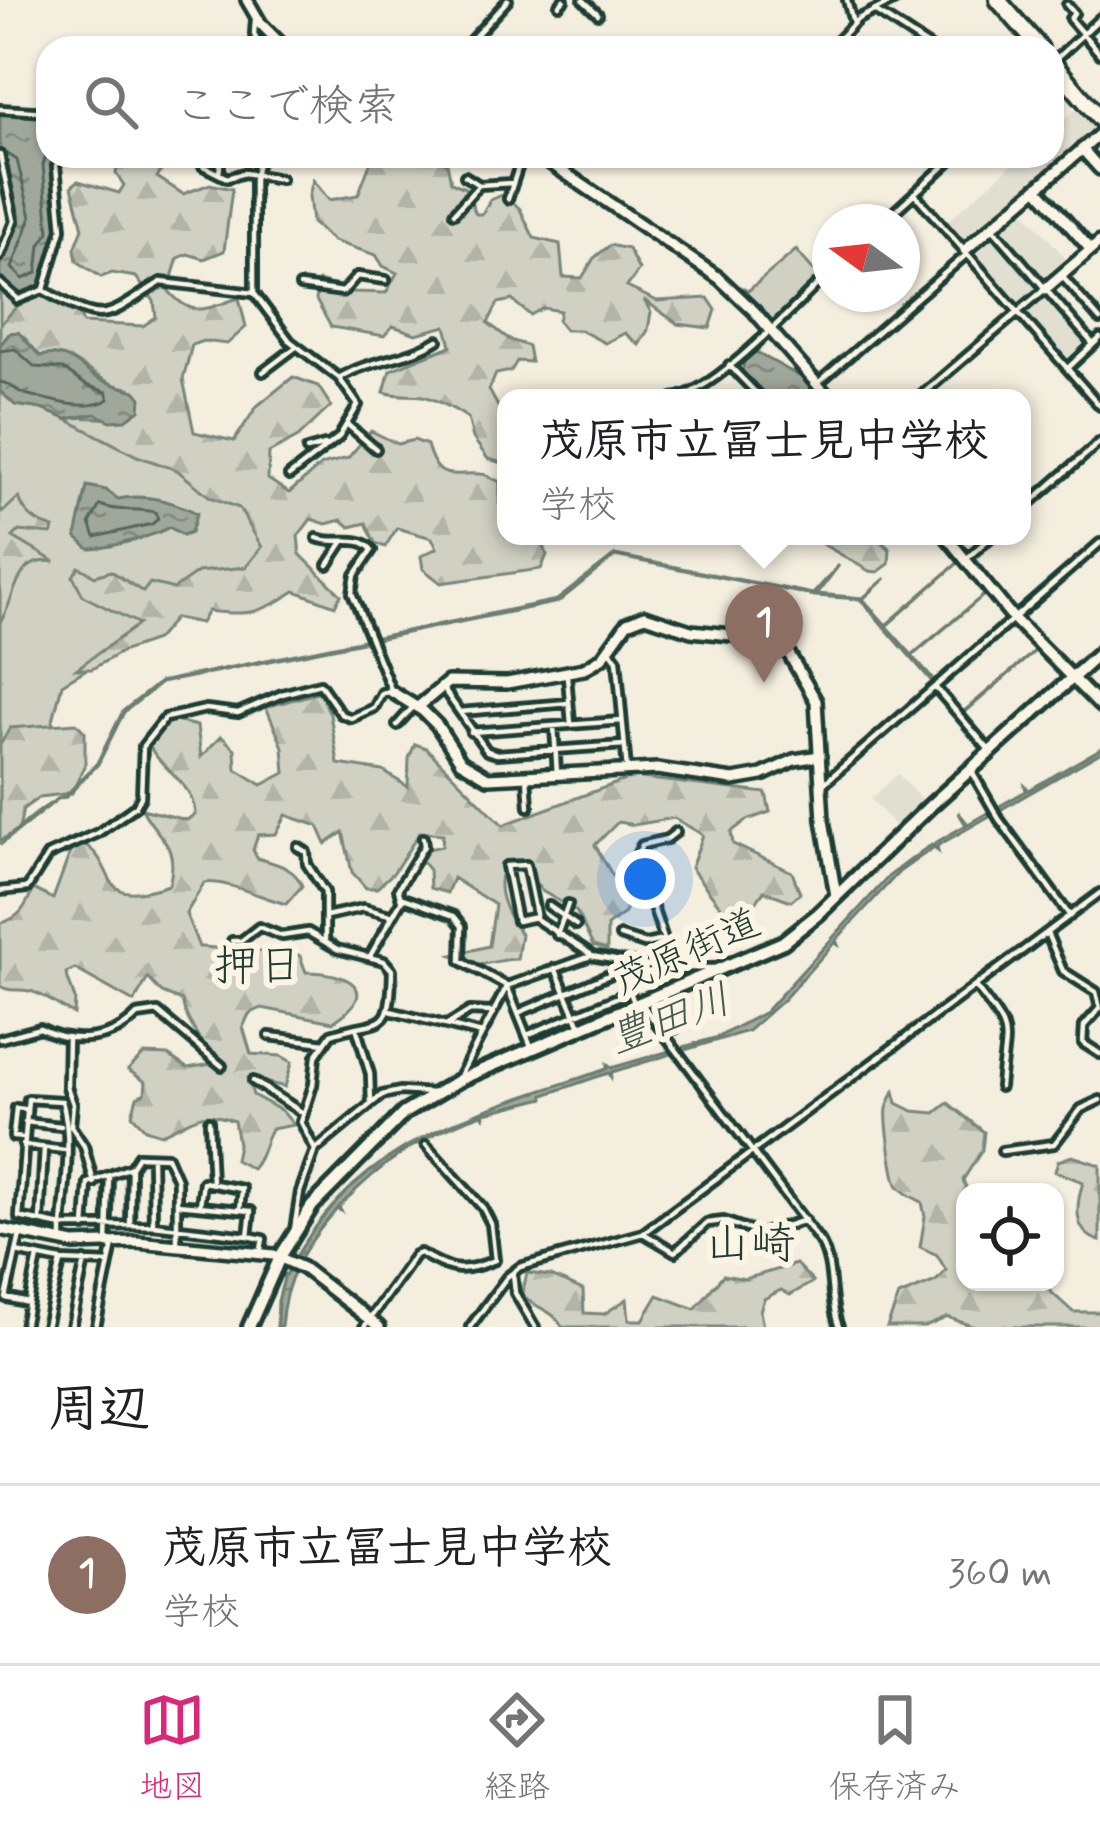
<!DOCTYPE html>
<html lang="ja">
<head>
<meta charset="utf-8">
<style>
	body { margin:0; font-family:Mynerve,"Klee One",sans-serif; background:#f2f2f2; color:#202124 }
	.controls { position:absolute; right:36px; bottom:36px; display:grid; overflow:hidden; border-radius:24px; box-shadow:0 3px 9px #0004 }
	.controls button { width:108px; height:108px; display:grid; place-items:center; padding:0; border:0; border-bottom:3px solid #e0e0e0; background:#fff; color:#202124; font:60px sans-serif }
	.compass { position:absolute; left:812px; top:204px; width:108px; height:108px; border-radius:50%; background:#fff; box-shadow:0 3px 9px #0004; rotate:285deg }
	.you { position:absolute; left:645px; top:879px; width:42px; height:42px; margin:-30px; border:9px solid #fff; border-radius:50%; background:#1a73e8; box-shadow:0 0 0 18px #1a73e833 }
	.badge { display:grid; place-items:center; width:78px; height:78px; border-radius:50%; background:#db2777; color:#fff; font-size:39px; font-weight:700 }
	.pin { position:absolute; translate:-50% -99px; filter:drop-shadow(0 3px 6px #0008) }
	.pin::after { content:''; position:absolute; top:63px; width:42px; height:36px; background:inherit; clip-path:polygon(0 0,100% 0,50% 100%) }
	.popup { position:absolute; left:497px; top:389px; width:534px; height:156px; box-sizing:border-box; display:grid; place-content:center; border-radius:24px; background:#fff; filter:drop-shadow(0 3px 9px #0005); font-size:39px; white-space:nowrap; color:#757577 }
	.popup b { font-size:45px; color:#202124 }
	.popup::after { content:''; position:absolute; left:50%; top:100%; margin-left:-24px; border:24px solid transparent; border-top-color:#fff }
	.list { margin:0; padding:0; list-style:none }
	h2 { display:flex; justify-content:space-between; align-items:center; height:156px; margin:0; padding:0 48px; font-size:51px }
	h2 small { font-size:39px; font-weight:400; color:#757577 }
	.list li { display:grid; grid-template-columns:78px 1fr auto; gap:36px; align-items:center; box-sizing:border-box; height:180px; padding:0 48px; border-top:3px solid #e0e0e0 }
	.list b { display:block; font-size:45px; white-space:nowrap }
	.list p { margin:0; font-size:39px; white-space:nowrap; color:#757577 }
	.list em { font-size:39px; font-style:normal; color:#757577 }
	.icon { flex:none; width:66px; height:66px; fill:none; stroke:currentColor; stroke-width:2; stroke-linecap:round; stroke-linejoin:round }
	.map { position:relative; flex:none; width:1100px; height:1327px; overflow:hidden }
	.search { position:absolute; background:#fff; box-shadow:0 3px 9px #0004; left:36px; right:36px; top:36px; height:132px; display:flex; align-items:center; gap:30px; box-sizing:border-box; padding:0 42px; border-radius:36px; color:#757577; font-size:45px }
	.sheet { height:336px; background:#fff }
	nav { display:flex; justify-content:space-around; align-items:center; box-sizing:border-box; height:168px; border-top:3px solid #e0e0e0; background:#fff; font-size:33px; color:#757577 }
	nav a { display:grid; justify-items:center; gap:6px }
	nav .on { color:#db2777 }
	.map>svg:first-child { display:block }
	.built { fill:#e1dfd0 }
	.grass { fill:#d0d1c2; stroke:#78877b; stroke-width:3 }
	.forest { fill:url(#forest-firs); stroke:#78877b; stroke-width:3 }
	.water { fill:url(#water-ripples); stroke:#6c7d72; stroke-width:3 }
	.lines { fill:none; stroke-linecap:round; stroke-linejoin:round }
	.shore { stroke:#53685d; stroke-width:3 }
	.street-tunnel { stroke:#c9cbbc; stroke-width:4.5; stroke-dasharray:4.5 2; stroke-linecap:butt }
	.street-casing { stroke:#1f3d34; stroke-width:14 }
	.secondary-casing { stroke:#1f3d34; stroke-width:18 }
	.primary-casing { stroke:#1f3d34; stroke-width:20 }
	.highway-casing { stroke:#1f3d34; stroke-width:22 }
	.street { stroke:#fcf5e5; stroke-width:4.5 }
	.secondary { stroke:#fcf5e5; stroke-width:9 }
	.primary { stroke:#fcf5e5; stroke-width:10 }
	.highway { stroke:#fcf5e5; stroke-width:14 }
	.labels { text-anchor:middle; stroke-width:12; stroke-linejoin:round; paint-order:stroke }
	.street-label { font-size:39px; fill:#1f3d34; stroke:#fcf5e5 }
	.water-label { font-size:42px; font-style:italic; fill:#465d53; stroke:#fcf5e5 }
	.quarter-label { font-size:45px; fill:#1f3d34; stroke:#fcf5e5 }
</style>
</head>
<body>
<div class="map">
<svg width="1100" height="1327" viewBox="0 0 1100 1327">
	<defs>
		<pattern id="forest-firs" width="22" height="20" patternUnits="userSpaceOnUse" patternTransform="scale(3)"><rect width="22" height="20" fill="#d0d1c2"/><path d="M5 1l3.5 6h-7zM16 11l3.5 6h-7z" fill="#b2b4a7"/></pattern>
		<pattern id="water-ripples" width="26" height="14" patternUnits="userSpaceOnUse" patternTransform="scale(3)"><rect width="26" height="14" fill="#a0a89b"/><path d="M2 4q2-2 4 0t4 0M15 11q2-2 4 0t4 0" fill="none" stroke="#828a7f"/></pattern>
	</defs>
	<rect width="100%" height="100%" fill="#f3eede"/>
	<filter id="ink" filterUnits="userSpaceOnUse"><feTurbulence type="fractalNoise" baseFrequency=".00833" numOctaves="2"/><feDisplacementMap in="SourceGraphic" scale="24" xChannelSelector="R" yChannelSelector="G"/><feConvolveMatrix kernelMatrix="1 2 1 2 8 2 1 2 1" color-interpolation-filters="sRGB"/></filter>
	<g filter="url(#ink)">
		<path class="built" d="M1082 104 1098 123V128L961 243 944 224 1022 156H1052V130Z
			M1022 209 1069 262 1048 280H1043L999 229Z
			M989 236 995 237 1036 285V290L1019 305 971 253Z
			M1042 299 1049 300 1086 342 1068 361 1026 316Z
			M898 774 926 805 899 831 871 799Z"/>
		<path class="grass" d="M796 250 820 278 830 270 772 324 732 283 748 291Z
			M0 285 51 331 130 388 242 503 269 550 251 569 62 684 51 729 0 810Z"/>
		<path class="forest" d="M119 156H205L197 166 167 163 157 177 183 194 210 184 232 189 224 251 204 259 188 254 178 258 168 290C193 320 206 308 239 298L246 327 227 344 203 341 192 345 183 379 194 432 234 441 257 406 293 377 318 386 331 406 298 437 269 453 268 479 289 493 321 465 348 458 371 431 398 444 414 440 427 445C438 484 451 472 481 474 487 474 493 479 500 482L499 503 506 506V536H541L547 555 541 569 441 583 423 569 421 556 437 548 432 538 397 528 385 547 375 543 366 523 350 527 342 520 326 524 311 519 298 536 300 554 341 595 335 606 295 591C260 614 249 616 208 611L201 623 175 618 156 640 121 652 92 669H76L139 624 83 596 73 576 79 567 95 576 111 571 143 592 150 583 174 589 198 572 246 567 262 547 239 508 210 497 177 470 137 456 66 419C94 413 118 427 139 410L130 388C100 388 73 348 40 356L23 336 10 333 0 345V325L24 298 43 292 78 310 83 323 143 326 156 317 154 301 136 277 112 273 101 277 77 261 75 249 83 228 72 186 78 181 119 193 124 185 116 174Z
			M373 156H414L421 162 436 160 447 163 451 182 465 188 476 214H482L490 200 504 194 520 209 534 238 560 244 563 277 582 278 594 258 610 245 628 249 639 270 627 287 657 301 708 298 716 310 710 328 678 324 644 300 651 312 648 330 639 345 625 333 605 343 580 330H565L558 321 560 311 544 308 530 315 512 300 498 303 488 323 510 340 528 346 531 362 517 361 511 371 496 374 489 390 500 410 506 412V464L488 459 473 438 468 418C454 409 439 400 423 396 409 394 398 397 384 392L390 370 451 346 446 326 416 334 393 326 384 336 331 327 316 300 319 281 354 292 386 293 397 273 383 266 376 255 333 241 312 223 309 196 313 180 329 200 358 195Z
			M19 497C24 515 37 523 54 528L51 534 19 531 13 537 55 562C13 555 17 599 0 622V507L3 512Z
			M809 536H874L890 549 889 564 878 572 869 571Z
			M320 692 330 714 338 764 383 771 408 787 409 758 415 744 426 748 503 825 633 777 766 793 770 812 747 820 731 832 733 844 792 872 800 893 791 901 764 891 750 912 734 924 691 868 703 835 674 818 634 825 618 822 595 845 626 899 625 913 607 926V950L593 946 576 911 542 891 524 869 505 865C492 888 506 914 521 934L517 959C486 960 483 972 452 955L489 946 495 905 453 878 447 893 430 888 429 870 420 859 428 849 442 846 443 834 420 832 394 872 377 888H366L352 872 343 832 326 844 318 826 286 815 276 834 258 835 253 850 257 858C274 863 295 867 302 886L286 904C263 898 223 879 204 883L186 914 199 947C216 946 235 953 251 952 276 950 275 942 300 956L306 972C347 972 384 990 333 1022L262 1008 249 1014 243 1027 251 1054 281 1056 292 1062 285 1087 255 1080 250 1085 253 1095 282 1111 294 1125 271 1129C263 1144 263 1157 252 1169L235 1160 238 1144 234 1121C197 1107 194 1121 161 1134L145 1129 132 1115 137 1097 145 1093 146 1082 128 1070 144 1054 168 1055 187 1068 212 1064C204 1040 187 1026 182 1001L162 993 148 978 134 1002 75 969 66 973 75 999 74 1014C60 1008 43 993 29 991 16 988 12 993 0 986V923C20 919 26 906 33 889L53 899 71 850 82 843C122 865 91 910 169 885 180 843 158 840 142 809L187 820 195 814C194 781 157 769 147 740L168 719 197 726 201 757 221 736 235 749 236 769 262 785 285 773 283 747 266 707Z
			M76 723 85 732V764L72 793 40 797 23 809 19 829 0 841V745L10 728Z
			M894 1091 897 1103 913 1111 935 1113 948 1103 984 1132 982 1150 963 1180 968 1192H965V1282H1040L1073 1312H1100V1327H974L948 1317 925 1327H887L899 1296 936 1281 946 1270 937 1255 920 1247 925 1217 922 1202C914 1198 903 1193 898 1186 893 1179 885 1118 887 1109 887 1107 893 1093 894 1091Z
			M1072 1156 1100 1165V1241C1072 1233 1076 1205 1083 1182L1055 1171 1058 1161Z
			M796 1264 813 1282 790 1295 781 1290 764 1299 760 1311 763 1327H562C556 1311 534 1308 522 1295L527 1273 551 1276 583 1290 584 1313 604 1314 627 1299 629 1320H643L658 1295 695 1309 723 1275 745 1279Z"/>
		<path class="water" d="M0 112 48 113V156H57L61 235 51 247 53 255 44 285 21 294 0 277V266L20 216 0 146Z
			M18 332 40 356C62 350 76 362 91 374 103 383 122 387 135 391L141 398 140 410 126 420 111 421 95 414 66 419 41 409 15 405 0 391V345L10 333Z
			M756 352 804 379 821 398H766L742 373 745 358Z
			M87 486 106 490 118 499C144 493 172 501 197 513L191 532 183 535 169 527C159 535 104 549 89 549L76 537Z
			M615 555 813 594 839 565 817 594 863 598 886 578 863 599 886 625 960 561 886 626 912 655 985 594 912 656 936 683 1008 621 938 686 962 713 1036 650 963 714 989 747 860 599 815 596 615 556 558 602 161 683 124 712 98 764 66 797 59 798 0 845C16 831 45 803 65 796L97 763 123 711 160 682 557 600Z
			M1100 749V753L937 846 938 851 934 847 899 872 836 940 838 945 834 943 784 999 748 1031 612 1072 611 1077 609 1073 602 1075 544 1095V1098L485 1113 484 1117 482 1114C426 1133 382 1161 339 1207L341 1211 337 1209C305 1245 284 1278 281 1327H277L278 1301 284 1278 279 1273 286 1275C356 1138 474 1114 607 1069V1064L611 1068 718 1037 765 1012 889 876 925 849 966 825 958 812 968 824 1026 791 1025 786 1029 790Z"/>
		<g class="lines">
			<path class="shore" d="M3 151 17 160 31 217 12 268 23 279 37 273 40 245 49 232 43 165 48 149
				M0 351 15 349 35 367 63 369 86 385 106 392 109 399C87 413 50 400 25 394 15 391 12 384 0 382
				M100 505C119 513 135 507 155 512L158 519 152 524 95 537 90 523Z"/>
			<path class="street-tunnel" d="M222 1066 253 1081"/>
			<defs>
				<path id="street" d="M583 0 598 14
					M847 0 853 23
					M559 5 564 0
					M1067 5 1074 13 1070 19 1100 54
					M876 12 931 48
					M255 20 254 34 260 48
					M464 48 508 0
					M830 48 858 19 895 0
					M1056 59 1100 18
					M0 109 48 112
					M0 155 14 221 0 256
					M86 156H88
					M260 156 254 179V293L290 341 339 378 358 405 339 437 289 476
					M203 166 227 178 244 173 281 179
					M219 174 221 156
					M465 176 479 185
					M914 193 1100 406
					M508 199 522 156
					M454 213 479 185 512 183
					M883 222 955 156
					M992 227 1093 344
					M1061 275 1100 320
					M0 283 18 299
					M300 286 343 292 357 276 386 280
					M44 289 62 229 56 166 60 156
					M17 300 43 290C110 327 102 318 161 282L254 293
					M729 365 761 398
					M1068 368 1100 338
					M263 372 296 347
					M339 378C370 359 406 360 438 340
					M817 384 967 254
					M673 398C714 394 797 303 830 272
					M918 398 1045 289
					M349 426 376 449
					M307 450 325 445
					M1022 510 1100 442
					M965 560 992 536
					M328 565 343 542
					M611 652 617 660 627 770
					M567 676 571 724
					M442 687 487 751 497 754 624 745
					M935 687 990 751
					M460 712 569 703
					M397 725 413 707
					M554 726 557 774
					M471 732 622 721
					M972 772 999 819 1070 916
					M527 777 529 807
					M821 786 1100 543
					M298 847 306 852 307 864 325 892V939
					M0 891 27 888 48 855 98 833 136 806 141 797 143 746 165 718 206 709 238 713 282 694 320 684 341 714 351 718 374 708 382 693 392 692 352 593 355 575 372 550C359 533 336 546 317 538
					M401 899 398 889 424 846 423 838
					M549 906 576 925
					M326 916 363 908 390 915
					M536 917 517 921 506 866 526 865 536 914V919L590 954
					M1047 933 1063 971 1096 992 1100 1008 1084 1026 1083 1043 1100 1054
					M557 935 568 904
					M620 936 645 944 663 940
					M232 941H241L259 927 282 936 308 932 337 949 384 961 392 970C391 1037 382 1017 331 1034L316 1056 313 1085 301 1122 315 1150
					M370 956 403 898 454 916 462 926 461 961 507 986 531 1046
					M618 961 635 1005
					M555 968 579 1024
					M670 968V957L636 857 642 845 667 839 676 832
					M975 986C1015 1038 1005 1025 1000 1087
					M663 995 675 1029
					M641 1003 821 1243C835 1268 828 1300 839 1327
					M390 1011 482 1034
					M518 1013 621 970
					M447 1025 470 1011 491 1012
					M357 1030 370 1074 371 1103
					M527 1035 630 992
					M269 1036 325 1043
					M68 1037 67 1087 73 1104 71 1126 84 1146 94 1183
					M0 1039 40 1028C71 1045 113 1041 137 1015L158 1012 222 1066
					M461 1074 507 986 591 956 661 968H714
					M253 1081 303 1113
					M209 1121 212 1183
					M25 1122 61 1126
					M24 1138 13 1137 16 1108 24 1109
					M23 1145 65 1150
					M426 1145 483 1208 491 1224 495 1260
					M1002 1151 1054 1144 1081 1109 1100 1100
					M152 1159 153 1225
					M177 1204 251 1211 248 1236
					M200 1205 203 1182 242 1189 240 1210
					M40 1221 44 1148
					M130 1225 131 1167 138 1156 167 1157 177 1180V1246
					M85 1227 88 1183 131 1167
					M294 1230 300 1192 315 1150 382 1095 400 1091 433 1093
					M643 1233 675 1252 707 1223 724 1221 761 1234 805 1220
					M20 1235 6 1298 29 1303
					M62 1238V1226C65 1186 73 1139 62 1101L28 1099 19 1217 62 1226 153 1225 248 1236 263 1239 260 1254
					M107 1243 109 1177
					M16 1252 61 1261 109 1263
					M513 1273 515 1293 535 1327
					M24 1327 38 1257
					M46 1327 61 1262
					M71 1327 85 1261
					M96 1327 113 1244
					M364 1327 415 1255 420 1253C452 1271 461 1274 495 1260
					M470 1327 507 1277 520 1267 643 1233 1100 893"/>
				<path id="secondary" d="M247 0 261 24 285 48
					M1082 149 1100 169
					M540 156 719 278 754 311 829 398
					M1037 188 1091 250
					M965 250 1100 134
					M1045 289 1100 242
					M946 536 1014 619 1100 706
					M392 692 423 711 437 725 461 762 488 778 657 769 733 780 762 775 794 760 820 756
					M418 707 448 682 507 683 584 669 602 658 627 623 645 616 691 631 781 640 816 701 823 820 836 896
					M0 1229 74 1244 137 1242 274 1255 303 1268 379 1327"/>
				<path id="primary" d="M249 1327 280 1257 312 1206 404 1113 461 1079 783 942 817 915 930 806 1100 653"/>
				<path id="highway" d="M998 0 1040 48
					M1052 62 1100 119"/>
			</defs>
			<use href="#street" class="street-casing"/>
			<use href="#secondary" class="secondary-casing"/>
			<use href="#primary" class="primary-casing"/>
			<use href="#highway" class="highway-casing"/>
			<use href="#street" class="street"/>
			<use href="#secondary" class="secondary"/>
			<use href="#primary" class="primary"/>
			<use href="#highway" class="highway"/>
		</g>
	</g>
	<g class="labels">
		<g class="street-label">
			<text transform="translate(686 950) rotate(-24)" y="14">茂原街道</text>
		</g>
		<g class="water-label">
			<text transform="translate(669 1017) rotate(-20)" y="15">豊田川</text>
		</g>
		<g class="quarter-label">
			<text x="258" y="980">押日</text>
			<text x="750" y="1258">山崎</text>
		</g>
	</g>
</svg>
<div class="controls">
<button><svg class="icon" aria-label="locate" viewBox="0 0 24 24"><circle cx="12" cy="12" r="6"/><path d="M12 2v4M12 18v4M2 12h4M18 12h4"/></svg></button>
</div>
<svg class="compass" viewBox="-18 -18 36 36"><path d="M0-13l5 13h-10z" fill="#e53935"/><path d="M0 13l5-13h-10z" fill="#757577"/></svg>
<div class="you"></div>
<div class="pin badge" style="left:764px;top:683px;background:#8d6e63">1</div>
<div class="popup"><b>茂原市立冨士見中学校</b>学校</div>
<div class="search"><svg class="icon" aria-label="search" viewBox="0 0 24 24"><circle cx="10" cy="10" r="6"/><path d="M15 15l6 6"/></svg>ここで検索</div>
</div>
<section class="sheet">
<h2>周辺<small></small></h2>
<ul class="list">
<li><span class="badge" style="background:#8d6e63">1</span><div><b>茂原市立冨士見中学校</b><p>学校</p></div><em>360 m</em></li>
</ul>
</section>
<nav>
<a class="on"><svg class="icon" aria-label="map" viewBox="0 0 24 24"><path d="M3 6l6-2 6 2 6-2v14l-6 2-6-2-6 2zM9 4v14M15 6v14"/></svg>地図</a>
<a><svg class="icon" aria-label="directions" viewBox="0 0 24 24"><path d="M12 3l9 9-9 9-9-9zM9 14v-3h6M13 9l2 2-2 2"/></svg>経路</a>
<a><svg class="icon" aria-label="saved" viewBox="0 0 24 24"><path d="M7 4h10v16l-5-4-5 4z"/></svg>保存済み</a>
</nav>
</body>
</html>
